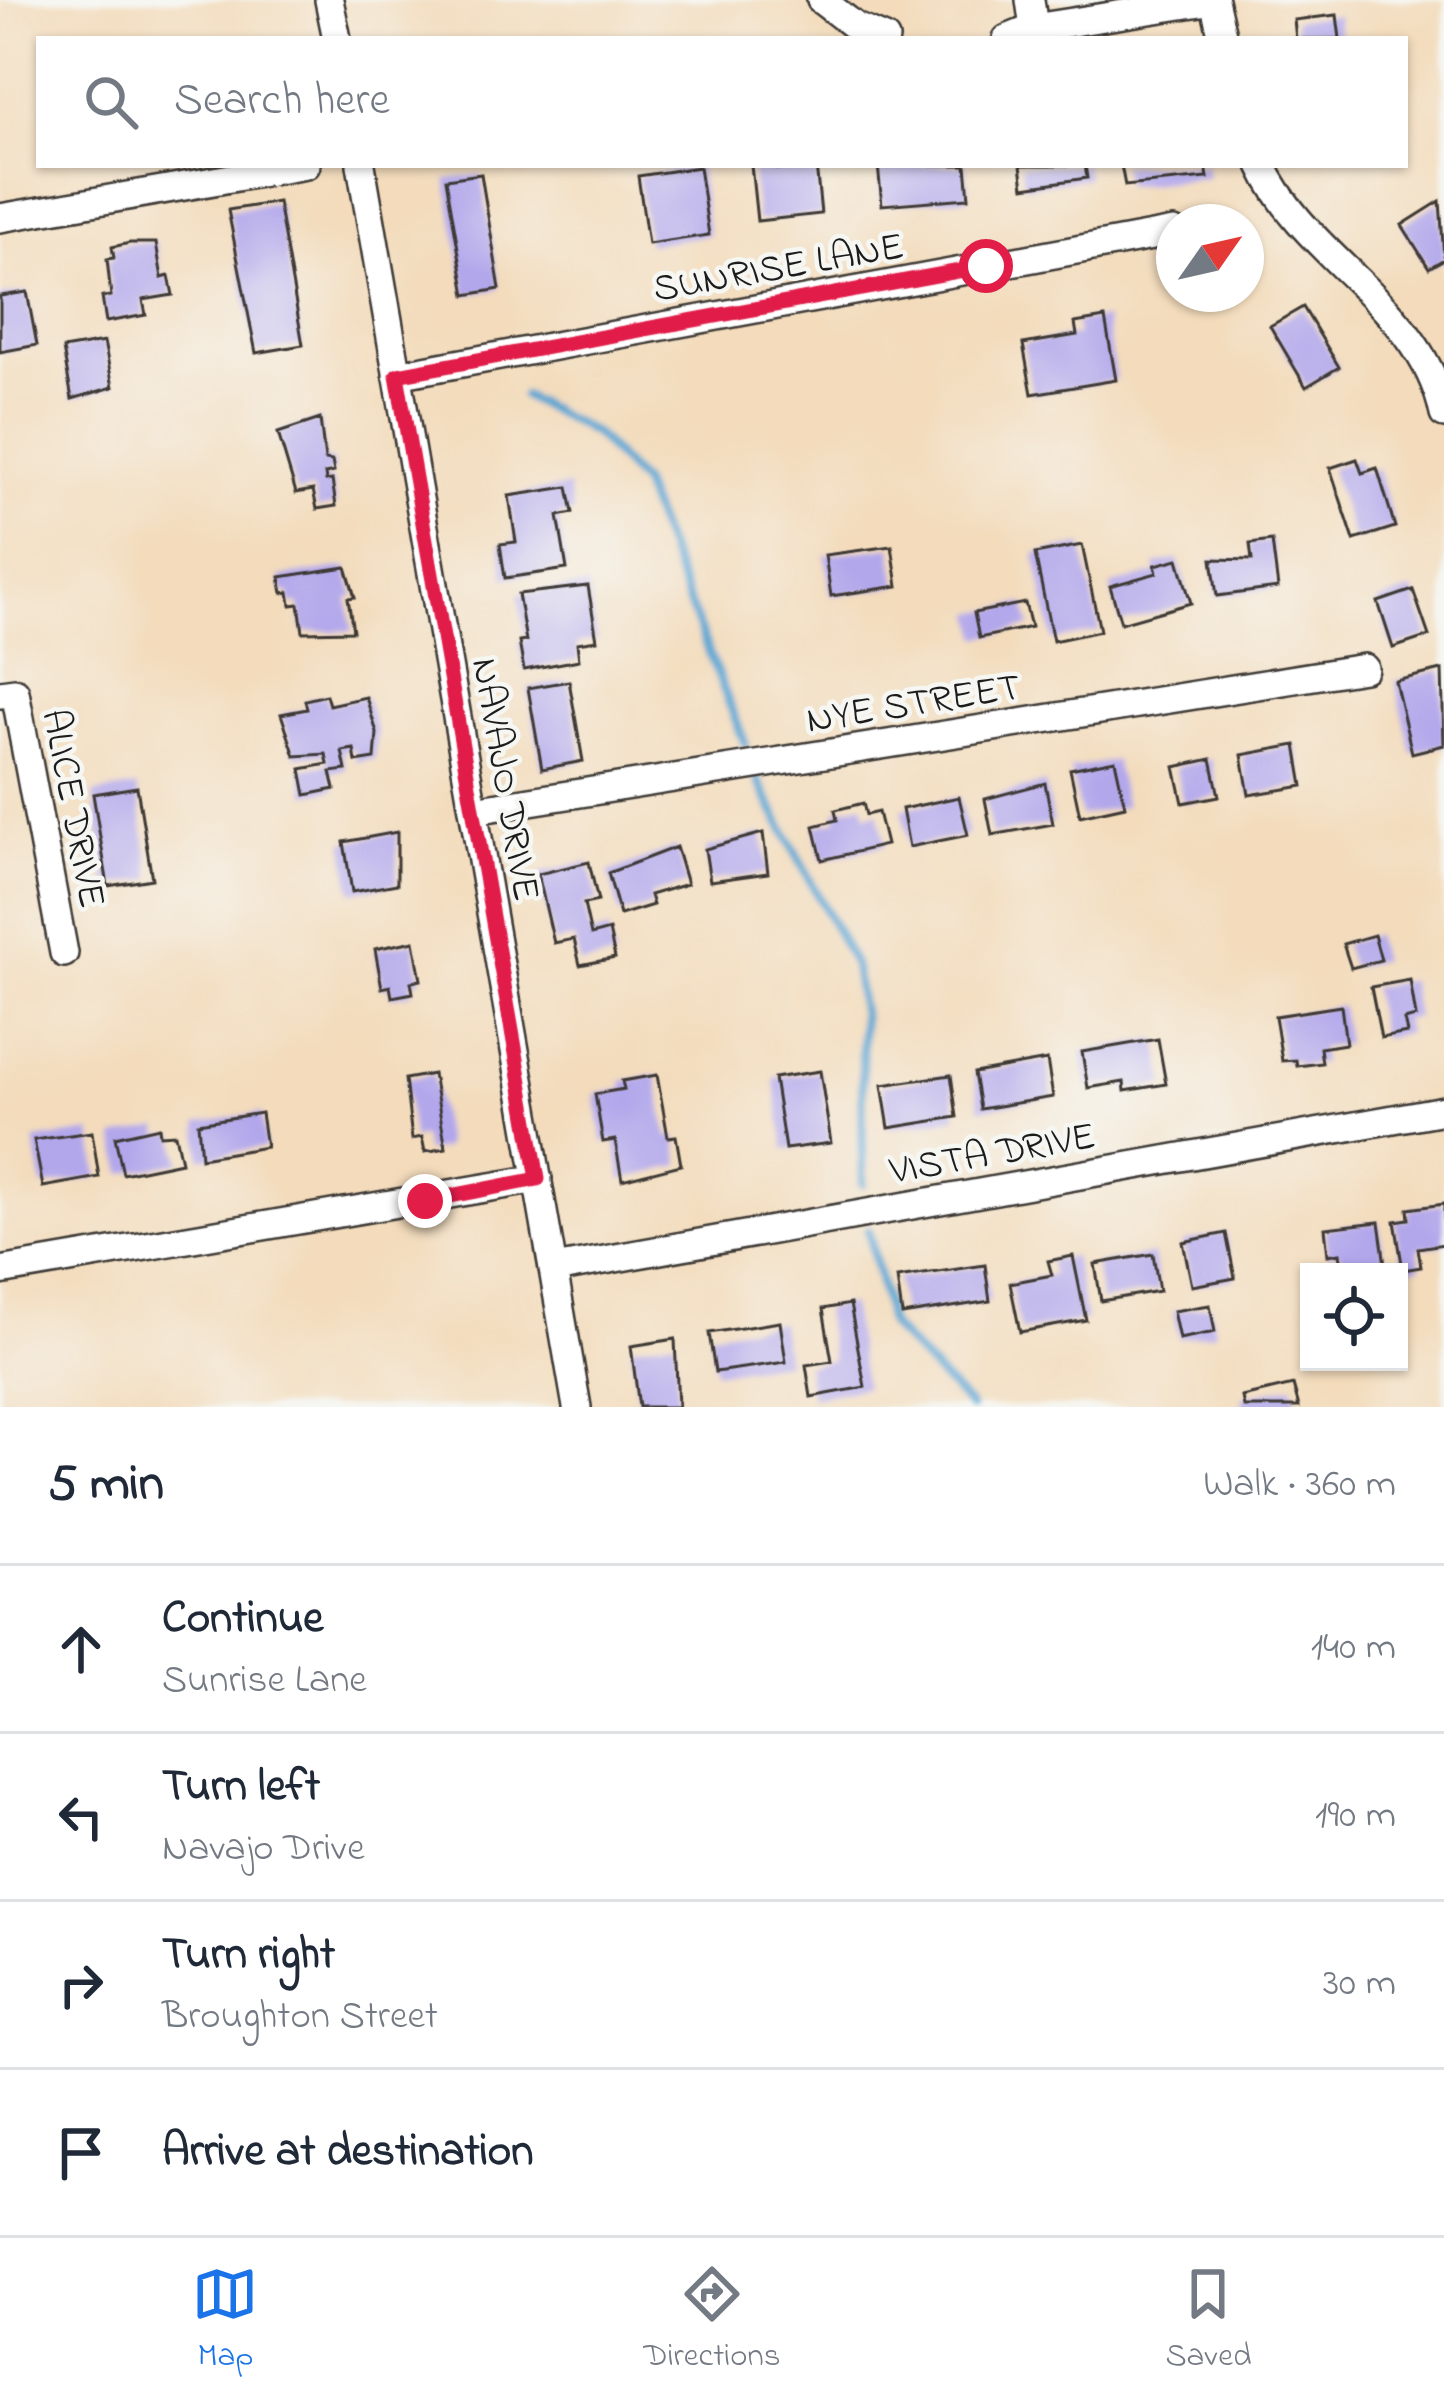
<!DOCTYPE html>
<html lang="en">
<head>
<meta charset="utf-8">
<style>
	body { margin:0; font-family:"Indie Flower",sans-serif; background:#f2f2f3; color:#1f2937 }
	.controls { position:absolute; right:36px; bottom:36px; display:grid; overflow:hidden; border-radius:0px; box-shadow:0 3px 9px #0004 }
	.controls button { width:108px; height:108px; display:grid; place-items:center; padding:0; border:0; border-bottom:3px solid #e0e1e3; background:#fff; color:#1f2937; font:60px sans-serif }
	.compass { position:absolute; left:1156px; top:204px; width:108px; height:108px; border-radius:50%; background:#fff; box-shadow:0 3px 9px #0004; rotate:56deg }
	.stop { position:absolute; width:36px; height:36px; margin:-27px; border:9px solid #e11d48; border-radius:50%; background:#fff }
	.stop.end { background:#e11d48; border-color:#fff; box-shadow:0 3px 12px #0008 }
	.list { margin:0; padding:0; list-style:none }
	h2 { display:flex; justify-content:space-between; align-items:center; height:156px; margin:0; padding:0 48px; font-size:51px }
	h2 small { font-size:39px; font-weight:400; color:#747a83 }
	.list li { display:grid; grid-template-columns:78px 1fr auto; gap:36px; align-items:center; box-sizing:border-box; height:168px; padding:0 48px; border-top:3px solid #e0e1e3 }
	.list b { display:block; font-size:45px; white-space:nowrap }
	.list p { margin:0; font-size:39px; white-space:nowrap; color:#747a83 }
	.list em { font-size:39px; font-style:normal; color:#747a83 }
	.icon { flex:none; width:66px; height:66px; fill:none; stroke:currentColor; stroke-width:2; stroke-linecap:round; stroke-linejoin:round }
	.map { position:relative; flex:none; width:1444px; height:1407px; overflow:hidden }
	.search { position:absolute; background:#fff; box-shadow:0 3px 9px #0004; left:36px; right:36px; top:36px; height:132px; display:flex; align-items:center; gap:30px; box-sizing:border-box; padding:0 42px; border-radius:0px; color:#747a83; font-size:45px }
	.sheet { height:828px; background:#fff }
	nav { display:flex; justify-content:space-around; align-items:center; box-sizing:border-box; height:168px; border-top:3px solid #e0e1e3; background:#fff; font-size:33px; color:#747a83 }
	nav a { display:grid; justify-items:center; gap:6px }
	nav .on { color:#1a73e8 }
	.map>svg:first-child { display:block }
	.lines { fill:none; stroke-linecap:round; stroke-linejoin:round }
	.stream { stroke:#58a3d0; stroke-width:9 }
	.building { fill:#b2a7eb }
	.minor-casing { stroke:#3c3934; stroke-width:32 }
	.minor { stroke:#fff; stroke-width:27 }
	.route { stroke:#e11d48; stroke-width:15 }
	.labels { text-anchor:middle; stroke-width:9; stroke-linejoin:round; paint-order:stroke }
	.street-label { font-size:39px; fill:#1c1c1c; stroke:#f6f6f2 }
</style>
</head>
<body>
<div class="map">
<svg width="1444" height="1407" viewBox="0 0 1444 1407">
	<rect width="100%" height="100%" fill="#f6f6f2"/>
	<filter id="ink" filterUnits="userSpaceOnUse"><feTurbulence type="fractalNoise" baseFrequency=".00833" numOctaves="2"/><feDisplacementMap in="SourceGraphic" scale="24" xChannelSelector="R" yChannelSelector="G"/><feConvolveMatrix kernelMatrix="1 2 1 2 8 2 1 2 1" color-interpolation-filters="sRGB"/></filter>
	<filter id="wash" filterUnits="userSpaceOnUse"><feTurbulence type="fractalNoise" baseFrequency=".004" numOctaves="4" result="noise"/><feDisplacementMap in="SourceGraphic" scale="48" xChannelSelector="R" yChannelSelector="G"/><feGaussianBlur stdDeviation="2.7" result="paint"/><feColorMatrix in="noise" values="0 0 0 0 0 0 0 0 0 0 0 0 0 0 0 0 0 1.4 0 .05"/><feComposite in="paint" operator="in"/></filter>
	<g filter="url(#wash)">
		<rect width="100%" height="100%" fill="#f3dbbb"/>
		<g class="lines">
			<path class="stream" d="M524 396 594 433 641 483 745 743
				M758 780 854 965 862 1013 863 1184
				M868 1230 890 1326 970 1407"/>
		</g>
		<g id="blocks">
			<path class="building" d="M1337 15 1340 39H1296L1294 20Z
				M751 165H777V169L816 165 821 214 757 221Z
				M878 165H966L969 198 882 205Z
				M1021 165H1085L1087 178 1024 187Z
				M1121 165H1206L1208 178 1125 186Z
				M699 167 709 235 648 244 638 176Z
				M481 174 500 289 466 295 446 179Z
				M1440 201 1444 259 1429 268 1402 225Z
				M278 202 303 345 256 353 228 210Z
				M130 243H156L162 278 169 276 173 295 143 300 146 315 106 322 102 297 111 296 107 259 114 258 112 247Z
				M27 292 37 345 0 352V296Z
				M1303 307 1339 367 1306 387 1270 326Z
				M1105 318 1116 380 1032 394 1023 344 1077 335 1075 323Z
				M104 342 113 387 72 399 63 349Z
				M320 419 325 460 332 461 334 472 325 474 326 481 332 480 336 506 317 509 313 490 296 493 278 433Z
				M1357 459 1362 473 1377 468 1395 527 1354 540 1330 468Z
				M568 487 573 513 558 516 567 569 505 578 500 544 516 542 509 496Z
				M1272 541 1278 588 1217 596 1212 559 1252 560 1250 544Z
				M1082 545 1100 631 1053 641 1035 554Z
				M892 546 898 586 831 596 825 555Z
				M1178 559 1191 603 1121 623 1110 586 1157 573 1155 565Z
				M346 567 355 597 348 598 353 631 303 632 299 604 291 605 289 592 283 593 280 577Z
				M588 586 597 640 577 643 579 660 524 670 519 642 526 641 518 594Z
				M1413 590 1429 636 1393 648 1378 602Z
				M1025 603 1031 627 979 638 974 613Z
				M1442 670 1444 745 1412 753 1395 681Z
				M569 681 583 761 542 769 528 688Z
				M326 695 329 705 366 697 377 733 375 759 356 762 354 749 342 751 346 770 331 772 335 789 306 795 301 769 328 764 326 754 295 756 281 714 307 709 305 700Z
				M1296 745 1303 786 1249 795 1242 755Z
				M1211 759 1219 796 1183 803 1175 767Z
				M1115 760 1125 806 1080 816 1070 769Z
				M1045 783 1053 824 992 835 985 799Z
				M137 787 152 879 108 886 93 794Z
				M959 797 968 835 909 847 902 809Z
				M863 803 866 815 878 812 886 845 822 860 814 826 837 820 835 810Z
				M397 832V884L352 892 344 842Z
				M763 833 768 873 710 881 705 849Z
				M676 847 687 884 650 895 653 905 620 915 608 873Z
				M589 862 598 901 584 904 591 935 609 930 615 958 580 965 574 939 554 943 538 874Z
				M1374 935 1381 960 1351 968 1343 944Z
				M414 941 421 980 411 982 413 993 392 997 390 986 382 988 375 949Z
				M1410 980 1416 1017 1404 1020 1407 1033 1381 1038 1371 987Z
				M1341 1006 1346 1044 1320 1048 1322 1063 1297 1066 1296 1060 1282 1061 1275 1016Z
				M1158 1039 1166 1084 1125 1091 1124 1082 1088 1088 1082 1052Z
				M1047 1060 1053 1097 980 1109 974 1073Z
				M820 1071 831 1143 785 1149 774 1078Z
				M433 1074 446 1148 425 1152 422 1137 412 1139 405 1079Z
				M657 1075 668 1137 676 1136 681 1165 622 1180 615 1140 603 1142 595 1094 624 1089 622 1081Z
				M951 1075 957 1117 889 1128 882 1085Z
				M261 1113 266 1147 201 1158 198 1123Z
				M159 1127 160 1135 175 1134 181 1162 123 1174 115 1137Z
				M92 1132 99 1177 43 1187 34 1140Z
				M1444 1204V1244L1418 1248 1421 1267 1403 1270 1395 1221 1409 1219 1408 1209Z
				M1379 1222 1386 1272H1343L1340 1253 1328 1255 1325 1228Z
				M1226 1233 1235 1278 1192 1286 1183 1242Z
				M1153 1254 1159 1291 1101 1301 1095 1264Z
				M1073 1256 1086 1320 1020 1332 1010 1283 1052 1275 1048 1261Z
				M985 1265 990 1301 902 1315 897 1278Z
				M850 1304 865 1387 811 1397 806 1365 832 1361 823 1309Z
				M1210 1305 1215 1332 1179 1339 1173 1311Z
				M780 1322 786 1362 715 1372 709 1333Z
				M675 1339 678 1407H639L631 1346Z
				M1293 1385 1299 1407H1244L1242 1397Z"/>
		</g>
	</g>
	<g filter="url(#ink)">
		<use href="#blocks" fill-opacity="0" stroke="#3c3934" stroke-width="3"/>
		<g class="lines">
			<defs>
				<path id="minor" d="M329 0 337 39
					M821 0 856 27 885 39
					M1214 0 1223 39
					M1034 28 1214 0
					M1007 39 1034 28 1030 0
					M361 165 577 1407
					M1262 165C1305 259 1422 305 1444 414
					M0 218 306 165
					M397 375 1174 232
					M0 694 15 692 64 953
					M474 810 1364 668
					M554 1269 1444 1110
					M0 1271 538 1179"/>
			</defs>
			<use href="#minor" class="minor-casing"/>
			<use href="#minor" class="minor"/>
		</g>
	</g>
	<g class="lines" filter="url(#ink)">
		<path class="route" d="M425 1201 538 1179 397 375 986 266"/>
	</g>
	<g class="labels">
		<g class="street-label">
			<text transform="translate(778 265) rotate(-10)" y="14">SUNRISE LANE</text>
			<text transform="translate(913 701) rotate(-9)" y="14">NYE STREET</text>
			<text transform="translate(508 779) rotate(80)" y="14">NAVAJO DRIVE</text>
			<text transform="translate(76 808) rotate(79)" y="14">ALICE DRIVE</text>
			<text transform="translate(992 1151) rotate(-10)" y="14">VISTA DRIVE</text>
		</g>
	</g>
</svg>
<div class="controls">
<button><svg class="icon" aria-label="locate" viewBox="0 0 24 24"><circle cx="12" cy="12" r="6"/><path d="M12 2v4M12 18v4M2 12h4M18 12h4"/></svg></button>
</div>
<svg class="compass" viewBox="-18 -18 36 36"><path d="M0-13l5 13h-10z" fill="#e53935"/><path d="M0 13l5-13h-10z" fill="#747a83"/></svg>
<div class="stop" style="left:986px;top:266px"></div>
<div class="stop end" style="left:425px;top:1201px"></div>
<div class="search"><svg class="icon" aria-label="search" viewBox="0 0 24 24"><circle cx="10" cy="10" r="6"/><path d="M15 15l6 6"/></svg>Search here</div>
</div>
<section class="sheet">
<h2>5 min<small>Walk · 360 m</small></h2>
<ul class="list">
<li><svg class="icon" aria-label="ahead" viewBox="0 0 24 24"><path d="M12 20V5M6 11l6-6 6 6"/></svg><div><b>Continue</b><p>Sunrise Lane</p></div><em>140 m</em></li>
<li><svg class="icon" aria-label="left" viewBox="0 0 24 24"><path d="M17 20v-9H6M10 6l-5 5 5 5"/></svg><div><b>Turn left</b><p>Navajo Drive</p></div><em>190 m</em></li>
<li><svg class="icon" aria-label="right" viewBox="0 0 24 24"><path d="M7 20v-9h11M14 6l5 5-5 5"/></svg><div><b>Turn right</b><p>Broughton Street</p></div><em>30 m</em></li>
<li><svg class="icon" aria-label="arrive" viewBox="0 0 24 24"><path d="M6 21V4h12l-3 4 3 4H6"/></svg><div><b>Arrive at destination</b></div></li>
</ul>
</section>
<nav>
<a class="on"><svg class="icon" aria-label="map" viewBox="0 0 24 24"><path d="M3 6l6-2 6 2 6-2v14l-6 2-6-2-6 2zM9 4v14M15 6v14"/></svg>Map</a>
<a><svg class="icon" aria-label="directions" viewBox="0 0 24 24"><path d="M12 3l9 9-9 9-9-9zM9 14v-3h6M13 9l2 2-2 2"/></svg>Directions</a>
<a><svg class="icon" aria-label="saved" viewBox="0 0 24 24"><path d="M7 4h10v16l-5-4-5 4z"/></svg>Saved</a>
</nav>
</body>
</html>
